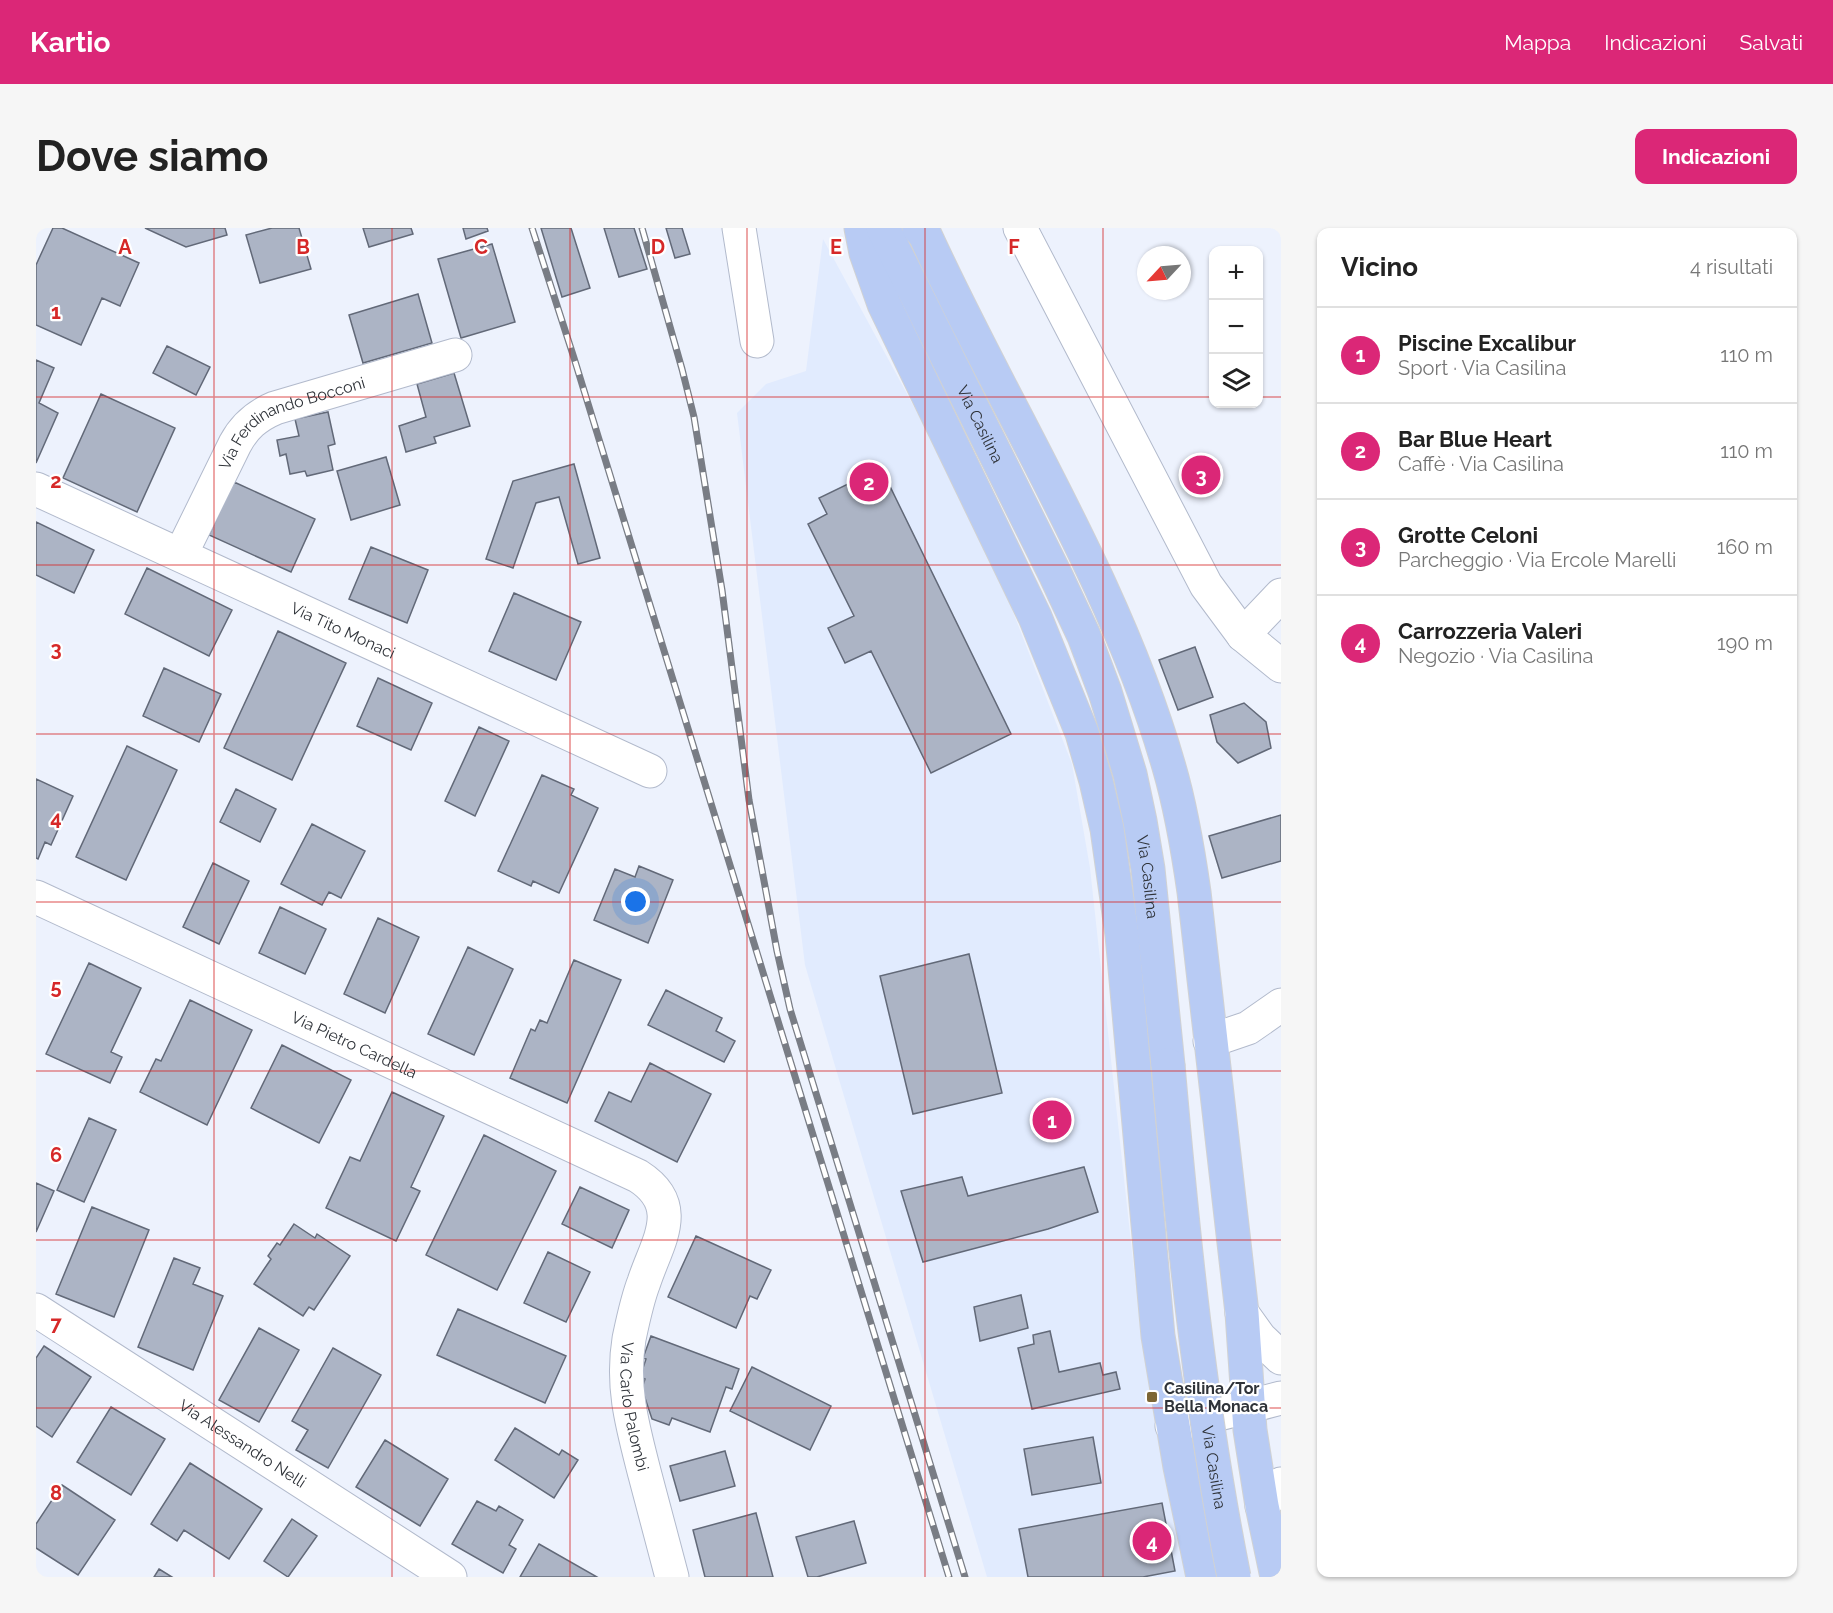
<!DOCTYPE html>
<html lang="it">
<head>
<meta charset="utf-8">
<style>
	body { margin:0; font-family:Raleway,sans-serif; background:#f6f6f6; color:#222 }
	.controls { position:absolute; right:18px; top:18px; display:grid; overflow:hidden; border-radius:12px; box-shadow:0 2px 4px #0004 }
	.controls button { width:54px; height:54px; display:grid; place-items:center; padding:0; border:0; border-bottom:2px solid #e0e0e0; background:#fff; color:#222; font:30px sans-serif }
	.compass { position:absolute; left:1101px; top:18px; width:54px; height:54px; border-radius:50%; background:#fff; box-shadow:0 2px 4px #0004; rotate:244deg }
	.you { position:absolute; left:600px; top:674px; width:21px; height:21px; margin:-15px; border:4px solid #fff; border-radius:50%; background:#1a73e8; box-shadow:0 0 0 9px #1a73e833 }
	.badge { display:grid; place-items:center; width:39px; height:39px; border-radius:50%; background:#db2777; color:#fff; font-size:20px; font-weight:700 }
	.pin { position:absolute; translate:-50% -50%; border:3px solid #fff; box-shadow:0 2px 6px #0006 }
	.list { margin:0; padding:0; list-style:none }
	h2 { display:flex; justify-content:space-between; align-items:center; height:78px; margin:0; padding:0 24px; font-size:26px }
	h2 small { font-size:20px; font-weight:400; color:#767676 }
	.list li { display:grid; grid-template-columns:39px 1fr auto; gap:18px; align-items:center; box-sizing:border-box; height:96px; padding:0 24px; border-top:2px solid #e0e0e0 }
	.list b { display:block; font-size:22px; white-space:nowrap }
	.list p { margin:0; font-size:20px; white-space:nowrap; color:#767676 }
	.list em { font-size:20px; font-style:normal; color:#767676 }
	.icon { flex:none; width:33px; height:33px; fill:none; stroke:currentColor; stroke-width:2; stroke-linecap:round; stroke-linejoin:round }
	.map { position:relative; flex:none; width:1245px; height:1349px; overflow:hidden; border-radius:12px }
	header { display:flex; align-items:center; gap:36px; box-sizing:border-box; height:84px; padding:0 30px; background:#db2777; color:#fff }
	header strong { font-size:28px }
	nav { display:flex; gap:33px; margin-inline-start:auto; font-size:21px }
	.intro { display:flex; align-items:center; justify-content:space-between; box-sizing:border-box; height:144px; padding:0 36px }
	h1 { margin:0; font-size:42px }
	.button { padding:15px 27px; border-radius:12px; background:#db2777; color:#fff; font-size:21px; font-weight:700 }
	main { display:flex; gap:36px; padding:0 36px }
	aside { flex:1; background:#fff; border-radius:12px; box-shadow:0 2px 4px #0004 }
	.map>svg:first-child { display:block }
	.built { fill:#e1ebfe }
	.building { fill:#acb4c5; stroke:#626978; stroke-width:1.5 }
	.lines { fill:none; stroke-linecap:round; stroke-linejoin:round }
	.minor-casing { stroke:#b2bacc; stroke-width:35 }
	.major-casing { stroke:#d1d2d3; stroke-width:35 }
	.minor { stroke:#fff; stroke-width:33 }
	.major { stroke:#b8cbf4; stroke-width:33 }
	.rail-casing { stroke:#797d85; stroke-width:7 }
	.rail { stroke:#fff; stroke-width:4.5; stroke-dasharray:14; stroke-linecap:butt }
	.major-bridge-casing { stroke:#d1d2d3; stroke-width:35; stroke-linecap:butt }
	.major-bridge { stroke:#b8cbf4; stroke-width:33 }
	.grid { fill:none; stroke:#d62828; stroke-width:1.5; stroke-opacity:0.55 }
	.poi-dot { fill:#7c6635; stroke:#fff; stroke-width:2 }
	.labels { text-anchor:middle; stroke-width:4.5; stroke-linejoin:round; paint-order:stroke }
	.street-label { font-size:16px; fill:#2f3339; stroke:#fff }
	.poi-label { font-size:16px; font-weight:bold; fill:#2f3339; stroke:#fff; text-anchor:start }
	.grid-label { font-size:20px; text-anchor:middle; font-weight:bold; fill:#d62828; stroke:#fff; stroke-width:4.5; stroke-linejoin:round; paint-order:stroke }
</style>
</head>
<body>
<header>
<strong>Kartio</strong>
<nav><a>Mappa</a><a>Indicazioni</a><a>Salvati</a></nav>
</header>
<div class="intro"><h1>Dove siamo</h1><a class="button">Indicazioni</a></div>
<main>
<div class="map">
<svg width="1245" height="1349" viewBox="0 0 1245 1349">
	<rect width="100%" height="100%" fill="#edf2fd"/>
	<path class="built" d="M787 11 946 304 1036 536 1054 640 1099 1051 1162 1349H951L769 737 701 185 730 156 770 143Z"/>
	<path class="building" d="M17 0H26L103 35 84 78 66 70 45 117 0 97V37Z
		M109 0H189L191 7 150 19Z
		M236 0H263L275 41 224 55 210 7Z
		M327 0H375L377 6 333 19Z
		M427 0H451L452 3 430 11Z
		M505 0H535L554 60 526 69Z
		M568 0H598L611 41 583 49Z
		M630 0H646L654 26 639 30Z
		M456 16 479 94 425 110 402 31Z
		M382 66 396 115 327 135 313 87Z
		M131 118 174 139 160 167 117 145Z
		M0 132 18 140 3 175 22 185 0 235Z
		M418 145 434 198 398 209 400 215 370 224 363 198 390 189 381 156Z
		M65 166 139 200 101 284 27 250Z
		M292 184 299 216 292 218 297 242 271 248 269 243 254 246 250 226 244 228 241 212 263 208 259 191Z
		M350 229 364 277 315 292 301 243Z
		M538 236 564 330 542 336 523 269 500 275 477 340 450 331 477 253Z
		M845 240 975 506 895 545 835 423 809 435 792 400 818 388 772 296 791 286 783 270Z
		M198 254 279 291 255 344 173 307Z
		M0 294 58 322 38 365 0 347Z
		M335 319 392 342 371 395 313 371Z
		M111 340 196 382 173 428 89 386Z
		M478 365 545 394 520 452 453 423Z
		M242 403 310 435 256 552 188 520Z
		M1159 419 1177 469 1142 482 1123 432Z
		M128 440 185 466 163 514 107 488Z
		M342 450 396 475 375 522 321 498Z
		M1208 475 1230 494 1235 520 1202 535 1181 514 1174 487Z
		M443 499 473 513 439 588 409 573Z
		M91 518 141 542 90 652 40 629Z
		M506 547 538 561 535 567 562 580 523 665 497 653 495 658 462 643Z
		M0 551 37 568 15 617 9 614 2 631 0 630Z
		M200 561 240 581 224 614 184 594Z
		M1245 587V633L1186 650 1173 608Z
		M276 596 329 623 305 670 293 664 286 677 245 656Z
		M177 635 213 653 183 716 147 699Z
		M603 638 637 652 612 715 558 692 579 641 599 649Z
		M244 679 290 701 269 746 223 725Z
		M342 690 383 709 349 785 308 766Z
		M432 719 477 741 438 827 392 806Z
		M933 726 966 865 877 886 844 748Z
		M538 732 585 752 531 875 474 850 495 801 499 803 504 792 511 795Z
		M53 735 105 760 75 824 86 829 74 855 10 826Z
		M630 762 686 790 680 803 699 813 688 834 612 797Z
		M154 772 216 802 171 897 104 864 120 831 125 833Z
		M246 817 315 852 283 915 215 880Z
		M614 835 675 866 641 934 559 893 573 864 595 874Z
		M356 864 408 888 375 959 384 963 360 1013 290 980 314 929 324 933Z
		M53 890 80 902 48 974 21 962Z
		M448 907 520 943 461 1062 390 1027Z
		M1048 939 1062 984 1012 1001 887 1034 865 963 926 949 932 968Z
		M0 955 18 963 0 1004Z
		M544 959 593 982 576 1020 526 996Z
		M56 979 113 1002 78 1089 20 1066Z
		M258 996 279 1010 281 1006 314 1028 278 1082 273 1079 267 1088 218 1056 235 1031 232 1028 241 1015 244 1017Z
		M660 1008 735 1042 721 1071 714 1068 700 1100 632 1069Z
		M512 1024 554 1044 530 1094 488 1075Z
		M138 1030 164 1040 157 1056 187 1068 157 1142 102 1119Z
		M985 1067 992 1100 944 1113 938 1079Z
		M422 1081 530 1128 509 1175 401 1127Z
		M223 1100 263 1122 223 1194 183 1172Z
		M1014 1103 1023 1144 1064 1135 1067 1147 1080 1144 1084 1161 996 1181 982 1120 998 1116 997 1107Z
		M615 1108 703 1141 696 1161 690 1159 674 1204 636 1190 633 1197 616 1191 606 1161 609 1151 604 1149 610 1131 607 1130Z
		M8 1118 55 1149 16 1209 0 1198V1130Z
		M297 1120 345 1147 292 1240 260 1222 272 1202 256 1193Z
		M716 1139 795 1178 774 1222 694 1183Z
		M75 1179 129 1211 95 1267 41 1234Z
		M479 1200 523 1227 526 1222 542 1232 518 1270 459 1232Z
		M1057 1209 1065 1255 996 1267 988 1221Z
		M349 1212 412 1251 384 1298 320 1259Z
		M689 1223 699 1258 644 1273 634 1238Z
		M154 1235 226 1281 193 1331 148 1302 141 1313 115 1296Z
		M26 1257 79 1292 42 1347 0 1320V1296Z
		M441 1273 460 1283 463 1278 487 1292 473 1317 480 1321 467 1345 416 1316Z
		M1126 1275 1139 1343 1107 1349H992L983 1301Z
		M720 1285 737 1349H669L657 1302Z
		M256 1291 281 1308 252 1349 228 1333Z
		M818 1293 830 1335 781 1349H772L760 1309Z
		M503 1316 561 1349H484Z
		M123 1341 136 1349H118Z"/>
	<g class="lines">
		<defs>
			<g id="minor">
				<path d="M703 0 721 113"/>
				<path d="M984 0 1170 357 1207 407 1245 438"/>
				<path id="s1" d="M0 261 614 543"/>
				<path id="s2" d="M145 326 199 216C208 199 220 188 239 180L419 127"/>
				<path d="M1207 407 1245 367"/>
				<path id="s3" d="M0 669 602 948C649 978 621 1014 608 1054 601 1072 597 1092 593 1111 585 1160 597 1200 609 1247 618 1281 627 1315 636 1349"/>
				<path d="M1174 813 1212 800 1245 777"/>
				<path id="s4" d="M0 1082 414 1349"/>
				<path d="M1206 1085 1224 1110 1245 1130"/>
				<path d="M1136 1198 1245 1170"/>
				<path d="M1226 1278 1245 1256"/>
			</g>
			<g id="major">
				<path d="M825 0 830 25 848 76 999 389 1046 505 1060 553 1071 601 1086 707 1122 1108 1144 1239 1167 1349"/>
				<path id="s5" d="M847 0 1020 348 1048 408 1069 464 1094 546 1104 593 1112 641 1132 837"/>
				<path d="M883 0 889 7C970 184 1079 351 1133 539 1145 580 1152 622 1158 664L1206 1085 1214 1202 1226 1278 1241 1349"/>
			</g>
		</defs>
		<use href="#minor" class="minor-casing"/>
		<use href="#major" class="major-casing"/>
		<use href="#minor" class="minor"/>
		<use href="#major" class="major"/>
		<defs>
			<path id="rail" d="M496 0 538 130 913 1349
				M606 0 646 141 658 189 686 362 713 572 741 723 754 781 929 1349"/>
		</defs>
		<use href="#rail" class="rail-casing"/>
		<use href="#rail" class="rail"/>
		<defs>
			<g id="major-bridge">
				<path id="s6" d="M1132 837C1147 1009 1164 1180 1198 1349"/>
			</g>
		</defs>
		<use href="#major-bridge" class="major-bridge-casing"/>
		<use href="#major-bridge" class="major-bridge"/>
	</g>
	<path class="grid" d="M178 0V1349M356 0V1349M534 0V1349M711 0V1349M889 0V1349M1067 0V1349M0 169H1178M1222 169H1245M0 337H1245M0 506H1245M0 674H1245M0 843H1245M0 1012H1245M0 1180H1245"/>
	<rect class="poi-dot" x="1110" y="1163" width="12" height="12" rx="3"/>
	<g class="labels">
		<g class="street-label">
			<text dy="6" stroke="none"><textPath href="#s5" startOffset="219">Via Casilina</textPath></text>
			<text dy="6" stroke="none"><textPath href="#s2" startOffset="183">Via Ferdinando Bocconi</textPath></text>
			<text dy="6" stroke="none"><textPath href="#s1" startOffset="338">Via Tito Monaci</textPath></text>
			<text dy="6" stroke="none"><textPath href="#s5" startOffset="705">Via Casilina</textPath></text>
			<text dy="6" stroke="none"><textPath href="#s3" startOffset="351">Via Pietro Cardella</textPath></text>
			<text dy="6" stroke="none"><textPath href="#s3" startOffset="910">Via Carlo Palombi</textPath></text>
			<text dy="6" stroke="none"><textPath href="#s4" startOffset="246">Via Alessandro Nelli</textPath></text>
			<text dy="6" stroke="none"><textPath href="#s6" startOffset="405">Via Casilina</textPath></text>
		</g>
		<g class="poi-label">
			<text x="1128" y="1166">Casilina/Tor<tspan x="1128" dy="18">Bella Monaca</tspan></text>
		</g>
	</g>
	<g class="grid-label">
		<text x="89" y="26">A</text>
		<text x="267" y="26">B</text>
		<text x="445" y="26">C</text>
		<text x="622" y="26">D</text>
		<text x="800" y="26">E</text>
		<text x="978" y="26">F</text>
		<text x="20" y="91">1</text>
		<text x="20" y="260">2</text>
		<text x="20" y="428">3</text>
		<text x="20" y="597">4</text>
		<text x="20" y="766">5</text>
		<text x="20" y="934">6</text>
		<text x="20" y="1103">7</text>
		<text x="20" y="1272">8</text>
	</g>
</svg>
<div class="controls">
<button>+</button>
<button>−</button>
<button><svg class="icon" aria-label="layers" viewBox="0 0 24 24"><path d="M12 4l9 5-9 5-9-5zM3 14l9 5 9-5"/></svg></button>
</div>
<svg class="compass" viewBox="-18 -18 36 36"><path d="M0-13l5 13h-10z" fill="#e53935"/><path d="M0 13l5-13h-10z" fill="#767676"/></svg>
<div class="you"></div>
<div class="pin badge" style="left:1016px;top:892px">1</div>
<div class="pin badge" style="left:833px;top:254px">2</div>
<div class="pin badge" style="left:1165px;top:247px">3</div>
<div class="pin badge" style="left:1116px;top:1313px">4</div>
</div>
<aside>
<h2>Vicino<small>4 risultati</small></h2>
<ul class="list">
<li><span class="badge">1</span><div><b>Piscine Excalibur</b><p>Sport · Via Casilina</p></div><em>110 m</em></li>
<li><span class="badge">2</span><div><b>Bar Blue Heart</b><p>Caffè · Via Casilina</p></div><em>110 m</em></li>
<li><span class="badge">3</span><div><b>Grotte Celoni</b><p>Parcheggio · Via Ercole Marelli</p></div><em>160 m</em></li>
<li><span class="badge">4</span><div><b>Carrozzeria Valeri</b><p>Negozio · Via Casilina</p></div><em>190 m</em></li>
</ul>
</aside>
</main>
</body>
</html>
